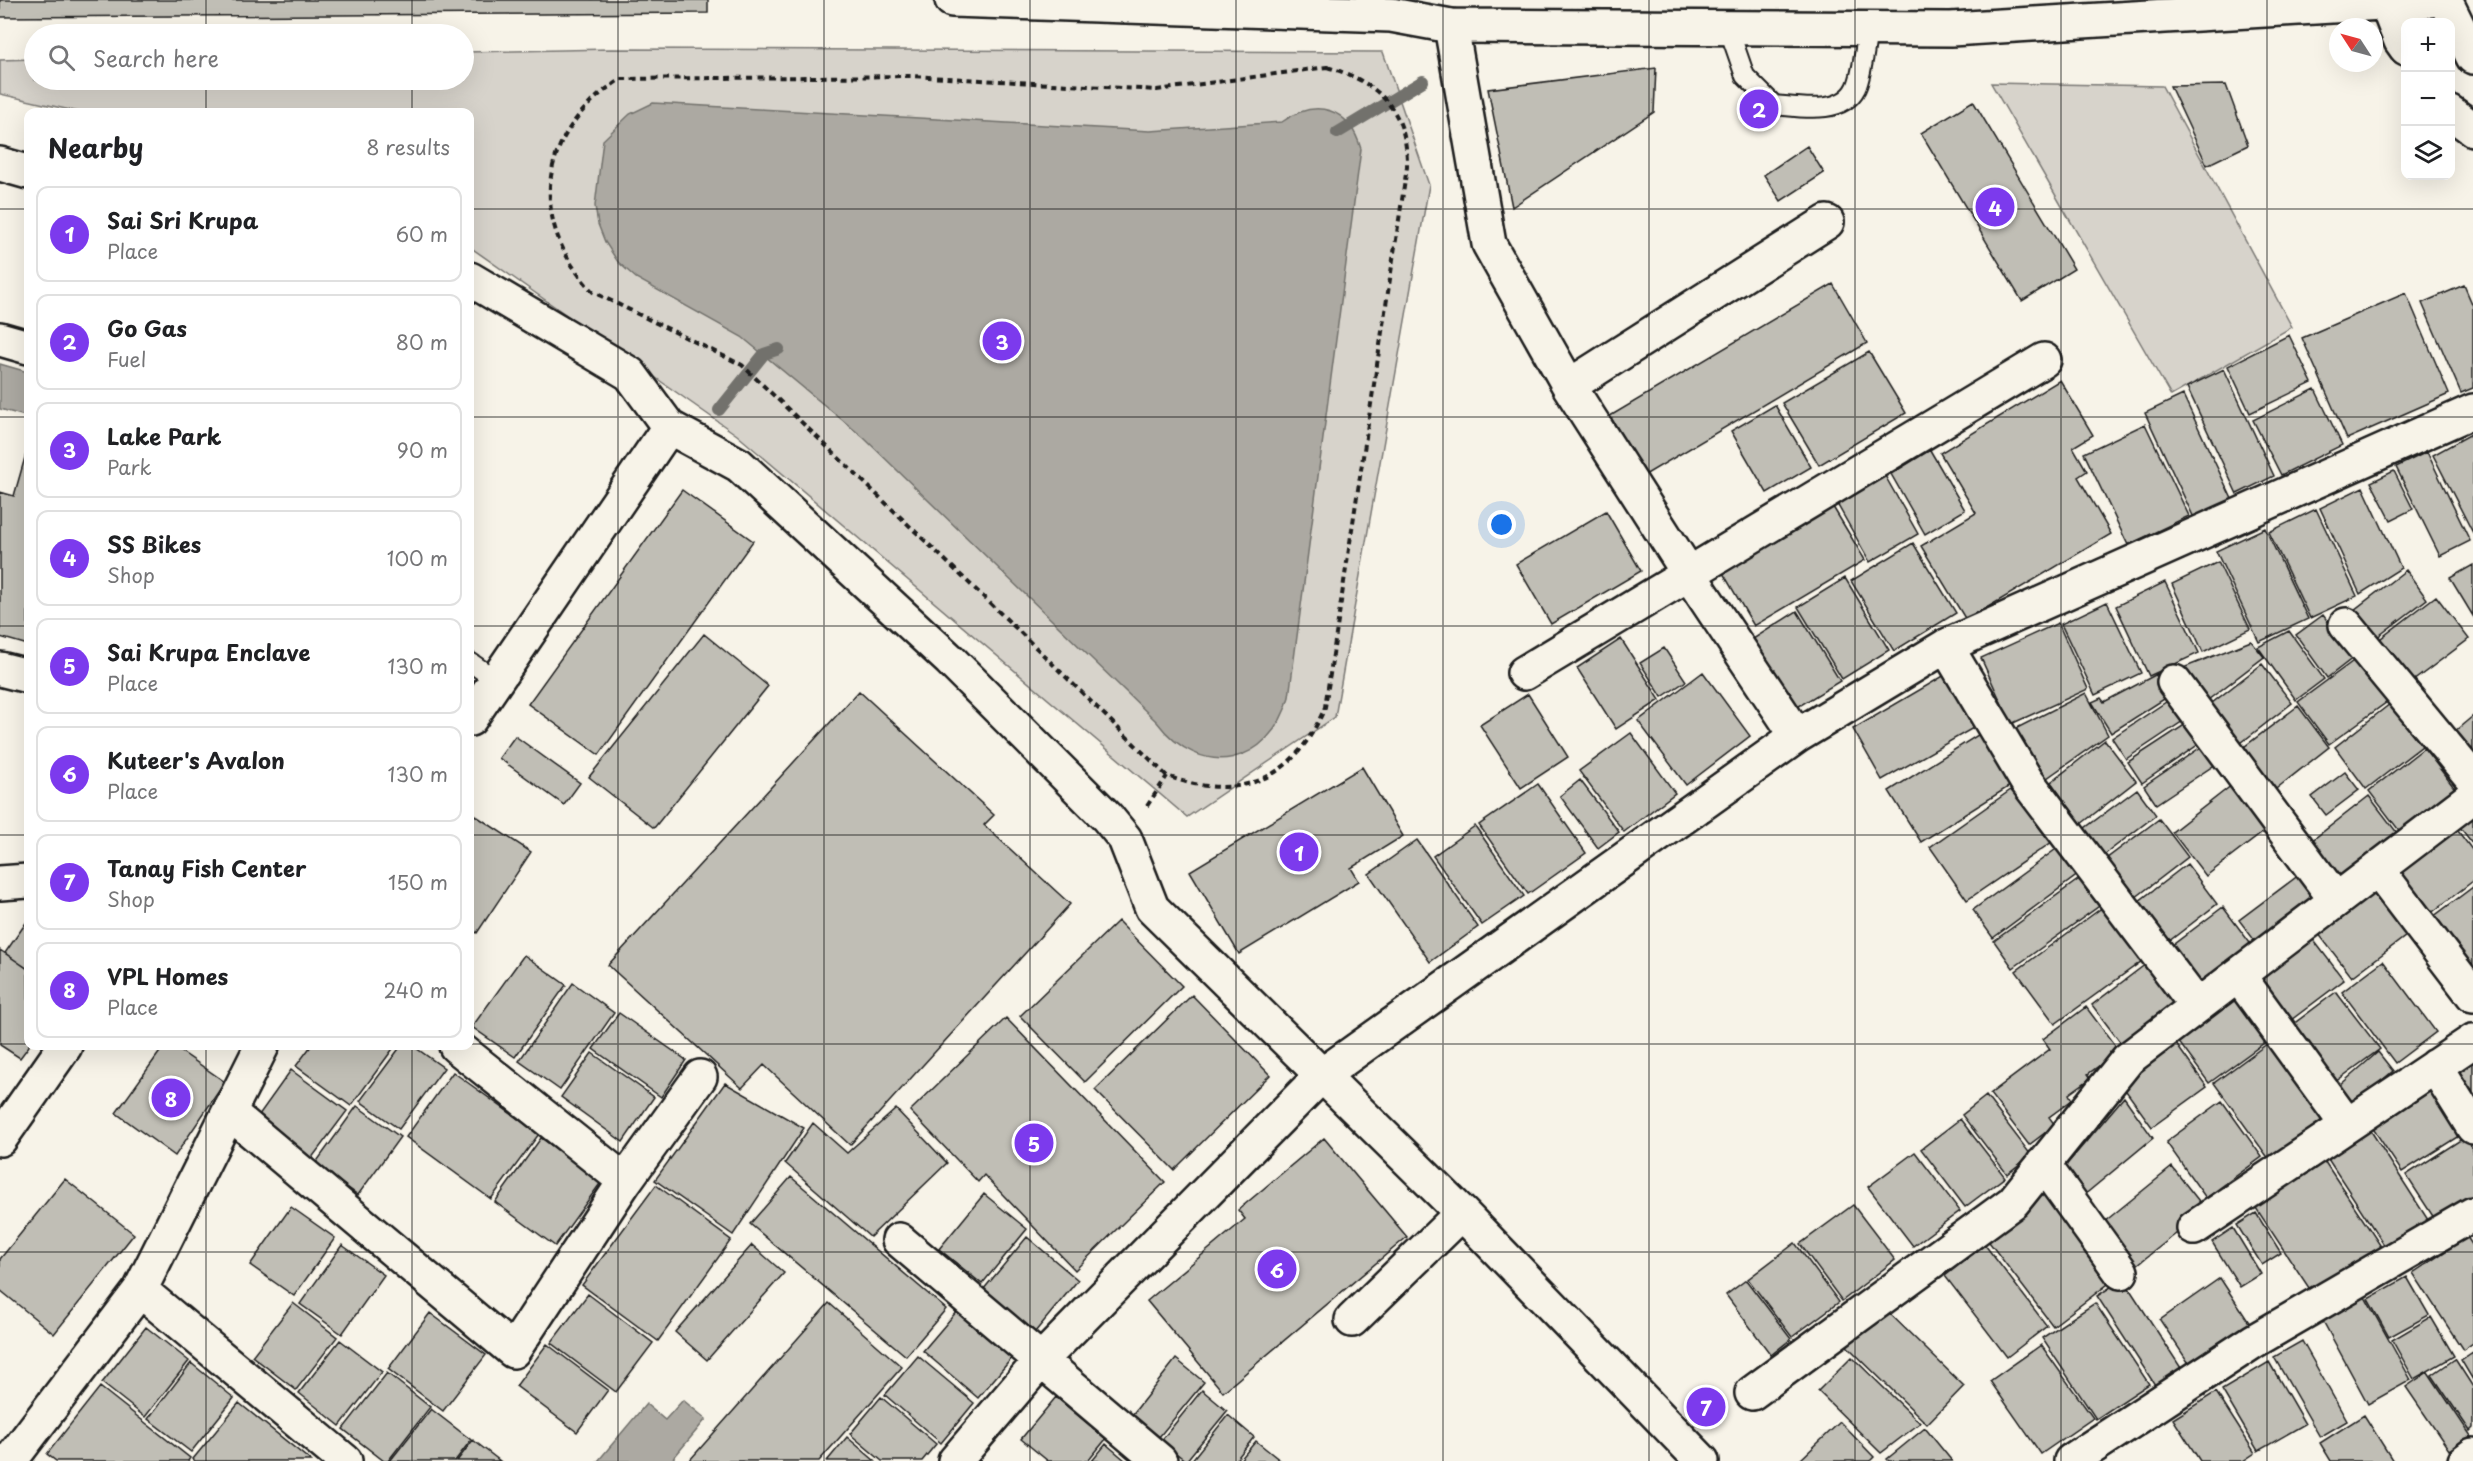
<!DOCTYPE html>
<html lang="en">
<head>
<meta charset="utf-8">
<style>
	body { margin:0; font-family:"Playpen Sans",sans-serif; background:#f6f6f6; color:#202124 }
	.controls { position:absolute; right:18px; top:18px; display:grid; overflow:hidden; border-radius:12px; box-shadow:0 6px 24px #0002 }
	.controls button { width:54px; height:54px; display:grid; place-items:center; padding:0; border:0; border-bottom:2px solid #e0e0e0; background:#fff; color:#202124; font:30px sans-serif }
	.compass { position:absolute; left:2329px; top:18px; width:54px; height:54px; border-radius:50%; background:#fff; box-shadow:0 6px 24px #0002; rotate:306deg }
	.you { position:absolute; left:1502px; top:525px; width:21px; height:21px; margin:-15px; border:4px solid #fff; border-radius:50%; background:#1a73e8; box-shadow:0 0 0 9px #1a73e833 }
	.badge { display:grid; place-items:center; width:39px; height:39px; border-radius:50%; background:#7c3aed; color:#fff; font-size:20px; font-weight:700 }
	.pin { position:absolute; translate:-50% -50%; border:3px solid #fff; box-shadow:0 2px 6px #0006 }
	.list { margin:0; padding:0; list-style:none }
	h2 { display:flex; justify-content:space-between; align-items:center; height:78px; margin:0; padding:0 24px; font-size:26px }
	h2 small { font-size:20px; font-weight:400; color:#757577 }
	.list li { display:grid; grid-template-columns:39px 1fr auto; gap:18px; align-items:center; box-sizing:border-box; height:96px; margin:0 12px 12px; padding:0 12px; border:2px solid #e0e0e0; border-radius:12px }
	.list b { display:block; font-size:22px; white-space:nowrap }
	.list p { margin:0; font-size:20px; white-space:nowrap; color:#757577 }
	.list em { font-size:20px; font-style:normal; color:#757577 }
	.icon { flex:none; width:33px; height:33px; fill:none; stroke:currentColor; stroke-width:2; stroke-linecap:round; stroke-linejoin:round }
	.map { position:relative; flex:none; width:2473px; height:1461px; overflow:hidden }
	.search { position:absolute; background:#fff; box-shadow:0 6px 24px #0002; left:24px; top:24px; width:450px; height:66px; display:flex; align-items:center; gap:15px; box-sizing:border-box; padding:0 21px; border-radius:33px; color:#757577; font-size:22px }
	.panel { position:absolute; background:#fff; box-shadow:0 6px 24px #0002; left:24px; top:108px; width:450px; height:942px; border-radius:12px }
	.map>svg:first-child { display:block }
	.green { fill:#d7d3cb; stroke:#7a7874; stroke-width:1.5 }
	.water { fill:#aca9a2; stroke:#72716c; stroke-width:1.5 }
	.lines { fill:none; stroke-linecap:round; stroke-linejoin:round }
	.stream { stroke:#72716c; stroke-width:12 }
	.building { fill:#c0beb5; stroke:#1c1c1c; stroke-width:1.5 }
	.service-casing { stroke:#1c1c1c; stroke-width:22 }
	.minor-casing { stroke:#1c1c1c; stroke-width:38 }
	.tertiary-casing { stroke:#1c1c1c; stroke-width:38 }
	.path { stroke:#1c1c1c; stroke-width:4; stroke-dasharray:6 4.5; stroke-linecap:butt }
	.service { stroke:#f7f3e8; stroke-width:18 }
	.minor { stroke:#f7f3e8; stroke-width:33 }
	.tertiary { stroke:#f7f3e8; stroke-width:33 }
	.grid { fill:none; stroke:#1c1c1c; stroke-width:1.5; stroke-opacity:0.55 }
</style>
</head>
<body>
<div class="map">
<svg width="2473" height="1461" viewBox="0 0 2473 1461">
	<rect width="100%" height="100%" fill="#f7f3e8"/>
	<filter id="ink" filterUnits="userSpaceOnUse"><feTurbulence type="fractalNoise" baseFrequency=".0167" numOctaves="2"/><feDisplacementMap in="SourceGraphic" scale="12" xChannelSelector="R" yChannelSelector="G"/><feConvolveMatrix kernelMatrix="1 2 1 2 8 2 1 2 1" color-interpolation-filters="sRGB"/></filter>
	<g filter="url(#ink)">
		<path class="green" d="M611 49 1383 52 1429 185 1335 717 1187 817 737 435 470 247V112H79L0 94V60L34 59V80H464V52Z
			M1991 83 2162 86 2292 327 2171 396Z"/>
		<path class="water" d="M653 103 1150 131 1282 122C1316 98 1349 107 1361 149L1289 697C1270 766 1201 781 1157 722L864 438 742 337 636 278 618 262 605 242 598 224 595 206 603 140 630 114Z
			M0 364 28 372V417L0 409Z
			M683 1400 706 1419 671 1461H598L646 1404 665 1420Z"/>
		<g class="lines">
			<path class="stream" d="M1337 133 1423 81
				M719 410 764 354 779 349"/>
		</g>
		<path class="building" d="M0 0H708V13L0 17Z
			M1656 68 1654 112 1512 207 1488 89Z
			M2226 85 2248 145 2207 165 2170 86Z
			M1973 101 2074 269 2022 301 1921 133Z
			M1807 146 1824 173 1781 201 1764 175Z
			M1833 284 1867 343 1645 475 1610 416Z
			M2464 285 2473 306V388L2461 393 2422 303Z
			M2406 293 2449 394 2347 439 2302 338Z
			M2289 335 2312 383 2250 413 2228 366Z
			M1869 352 1906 413 1819 465 1782 403Z
			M2224 369 2274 476 2237 494 2187 387Z
			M2060 380 2093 435 2073 447 2087 471 2078 477 2111 534 1966 620 1921 546 1976 513 1940 453Z
			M2315 389 2342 445 2281 475 2253 420Z
			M2183 395 2232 499 2194 518 2145 413Z
			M1775 405 1811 467 1767 493 1731 431Z
			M2145 424 2189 516 2128 545 2084 453Z
			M2473 433V533L2433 455Z
			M28 447V645L0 637V492L14 496Z
			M1930 450 1965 510 1925 534 1891 474Z
			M2427 452 2470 541 2440 556 2396 467Z
			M2394 471 2413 509 2391 520 2371 482Z
			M1884 474 1918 534 1870 562 1836 502Z
			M2363 487 2401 568 2360 594 2320 508Z
			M682 490 753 541 599 755 528 704Z
			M1833 507 1865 560 1754 626 1723 573Z
			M2316 509 2357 596 2310 618 2269 532Z
			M1606 511 1641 571 1551 624 1516 564Z
			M2265 528 2308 619 2259 642 2216 551Z
			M1913 543 1956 613 1894 651 1851 581Z
			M2218 562 2250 629 2203 652 2172 584Z
			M2473 565V616L2450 578Z
			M2406 570 2427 599 2376 638 2354 610Z
			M1845 578 1889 650 1842 679 1798 607Z
			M2165 582 2199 653 2149 676 2116 606Z
			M2436 596 2469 639 2409 684 2376 642Z
			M2107 602 2141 673 2095 695 2061 624Z
			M1797 611 1840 681 1796 708 1753 639Z
			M2323 615 2354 657 2327 678 2296 635Z
			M2058 623 2088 689 2011 724 1981 658Z
			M2289 631 2324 679 2296 700 2258 647Z
			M704 634 768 686 654 828 589 777Z
			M1621 639 1660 700 1616 729 1577 668Z
			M2251 641 2264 657 2204 703 2178 670Z
			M1664 648 1686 681 1662 697 1640 663Z
			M2356 659 2387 702 2329 744 2298 702Z
			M2262 664 2292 703 2237 746 2207 707Z
			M1703 672 1750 736 1686 785 1638 721Z
			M2157 674 2172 694 2111 733 2092 702 2101 698 2104 702Z
			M1945 675 1975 727 1882 780 1853 729Z
			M859 691 994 815 984 825 1070 904 850 1145 764 1065 742 1088 608 965Z
			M2086 693 2108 735 2047 778 2013 730Z
			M1528 694 1568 757 1521 788 1480 725Z
			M2172 698 2186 719 2126 759 2112 738Z
			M2390 704 2422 746 2366 789 2335 747Z
			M2298 706 2329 747 2272 792 2240 750Z
			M2473 716V764L2449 736Z
			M2189 722 2202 742 2142 783 2128 762Z
			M1631 733 1675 793 1624 832 1579 771Z
			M1981 733 2013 784 1921 842 1889 791Z
			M515 736 580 783 564 805 499 758Z
			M2105 740 2136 781 2081 824 2051 782Z
			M2204 745 2216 764 2156 804 2144 786Z
			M2424 748 2456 790 2401 833 2369 791Z
			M1362 767 1403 836 1351 868 1359 881 1239 954 1190 871Z
			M2345 772 2359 790 2326 815 2312 797Z
			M1580 780 1619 832 1598 848 1560 796Z
			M1538 784 1586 853 1528 894 1479 825Z
			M2232 785 2266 830 2206 876 2172 832Z
			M2015 787 2052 842 1967 900 1930 847Z
			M2137 789 2156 815 2100 858 2081 831Z
			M2369 796 2398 834 2338 879 2310 842Z
			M470 812 531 852 477 933 470 928Z
			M2473 816V844L2459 826Z
			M2159 819 2188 857 2131 901 2102 862Z
			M1475 826 1524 896 1482 925 1433 856Z
			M2455 827 2473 851V881L2430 914 2398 872Z
			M1417 840 1478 927 1430 962 1369 874Z
			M2059 847 2079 874 1993 938 1973 910Z
			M2187 864 2217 904 2164 945 2134 905Z
			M2299 875 2318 899 2258 945 2239 920Z
			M2082 877 2102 904 2013 968 1994 941Z
			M2473 887V969L2433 917Z
			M2376 888 2410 933 2352 977 2318 933Z
			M2103 907 2142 961 2055 1024 2016 971Z
			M2223 907 2253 947 2200 987 2170 947Z
			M28 920V969L5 953Z
			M1118 921 1182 986 1085 1082 1020 1016Z
			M2312 938 2344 980 2291 1020 2260 978Z
			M0 950 28 969 29 1046 20 1058 0 1045Z
			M524 955 566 985 515 1057 472 1027Z
			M2383 961 2436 1032 2395 1063 2342 992Z
			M2146 964 2177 1004 2123 1046 2092 1005Z
			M573 983 614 1013 560 1090 519 1061Z
			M2336 992 2380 1049 2335 1082 2292 1025Z
			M1192 995 1270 1075 1174 1170 1095 1090Z
			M2238 998 2268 1040 2209 1083 2178 1041Z
			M2086 1007 2119 1051 2088 1074 2091 1078 2069 1094 2072 1100 2049 1117 2055 1125 2029 1145 1990 1094 2050 1049 2043 1039Z
			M619 1013 686 1060 661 1097 593 1049Z
			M1006 1018 1165 1182 1075 1270 984 1175 978 1182 910 1111Z
			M2271 1041 2326 1117 2269 1159 2214 1083Z
			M2176 1044 2207 1087 2152 1127 2121 1084Z
			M164 1046H173L225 1082 175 1156 116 1113Z
			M311 1046H395L351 1106 296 1066Z
			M401 1046H413L444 1068 399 1129 360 1101Z
			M2378 1052 2393 1071 2354 1104 2339 1086Z
			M592 1053 654 1097 623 1142 561 1097Z
			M2473 1060V1104L2453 1073Z
			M291 1070 347 1111 311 1159 256 1119Z
			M453 1072 539 1134 491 1199 406 1137Z
			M725 1083 804 1128 733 1235 655 1180Z
			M2432 1088 2462 1134 2402 1172 2372 1127Z
			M1986 1096 2031 1155 2007 1174 1962 1115Z
			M2124 1097 2153 1138 2083 1196 2062 1170Z
			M2222 1101 2262 1157 2206 1198 2166 1142Z
			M357 1106 400 1137 358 1195 315 1164Z
			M896 1109 947 1163 870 1237 785 1163 813 1123 847 1153Z
			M1960 1119 2005 1177 1965 1207 1921 1149Z
			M2369 1128 2430 1223 2388 1251 2326 1156Z
			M2465 1137 2473 1150V1197L2436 1221 2406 1175Z
			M541 1138 602 1181 555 1246 495 1202Z
			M1324 1138 1407 1237 1223 1392 1147 1301 1245 1219 1238 1210Z
			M1915 1152 1960 1211 1913 1246 1868 1187Z
			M2323 1159 2384 1251 2315 1297 2254 1205Z
			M2172 1167 2206 1210 2133 1268 2099 1226Z
			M791 1177 946 1309 906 1356 750 1224Z
			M65 1179 134 1234 54 1334 0 1290V1259Z
			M656 1185 731 1240 658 1341 582 1285Z
			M2045 1192 2112 1281 2053 1326 1986 1238Z
			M984 1194 1027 1229 982 1284 939 1249Z
			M1853 1205 1895 1260 1842 1301 1800 1244Z
			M291 1207 335 1238 294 1296 250 1265Z
			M2256 1213 2281 1253 2262 1265 2237 1225Z
			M2233 1228 2261 1274 2240 1287 2212 1242Z
			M1027 1237 1078 1280 1035 1332 983 1290Z
			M2467 1237 2473 1246V1343L2463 1350 2413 1273Z
			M1795 1243 1839 1302 1792 1337 1748 1279Z
			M342 1245 384 1275 342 1334 300 1304Z
			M752 1245 784 1273 707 1360 675 1332Z
			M1985 1245 2047 1326 2007 1357 1945 1276Z
			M2407 1277 2429 1315 2389 1337 2368 1299Z
			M2220 1278 2252 1327 2192 1368 2160 1320Z
			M2123 1279 2181 1368 2155 1385 2097 1296Z
			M1746 1280 1791 1339 1771 1355 1726 1295Z
			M588 1294 653 1343 616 1392 551 1343Z
			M2365 1297 2411 1380 2368 1404 2323 1321Z
			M293 1303 337 1337 296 1390 252 1356Z
			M829 1303 902 1367 819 1461H689Z
			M2095 1303 2149 1384 2096 1419 2042 1338Z
			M1883 1307 1964 1386 1927 1424 1846 1345Z
			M957 1311 1012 1358 978 1398 923 1351Z
			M430 1313 486 1355 443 1411 388 1369Z
			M2431 1317 2454 1356 2414 1379 2392 1340Z
			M146 1327 189 1361 145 1417 102 1383Z
			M340 1340 382 1372 340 1426 299 1393Z
			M2302 1341 2347 1421 2320 1437 2274 1357Z
			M547 1344 608 1390 577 1432 516 1386Z
			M2041 1345 2093 1418 2041 1454 1990 1381Z
			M2473 1352V1380L2461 1360Z
			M918 1356 974 1403 941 1443 885 1395Z
			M1852 1357 1920 1423 1881 1453 1818 1391Z
			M1176 1359 1204 1382 1159 1437 1132 1415Z
			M2455 1359 2473 1387V1428L2470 1431 2432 1375Z
			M2269 1362 2305 1424 2258 1451 2222 1390Z
			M191 1363 234 1398 191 1452 148 1419Z
			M2428 1372 2471 1436 2449 1450 2406 1387Z
			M387 1373 430 1407 388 1461H384L343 1429Z
			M100 1387 190 1458 188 1461H56L47 1454Z
			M1202 1390 1227 1411 1186 1461 1161 1441Z
			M2216 1392 2255 1453 2243 1461H2200L2173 1419Z
			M881 1397 936 1444 922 1461H882L850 1434Z
			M1056 1397 1106 1439 1088 1461H1048L1021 1439Z
			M239 1403 311 1461H195L193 1459Z
			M431 1409 471 1440 455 1461H390Z
			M1228 1415 1254 1437 1235 1461H1191Z
			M2364 1415 2393 1461H2331L2320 1443Z
			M1840 1422 1874 1457 1870 1461H1799Z
			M1925 1428 1952 1461H1889L1887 1459Z
			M847 1437 875 1461H827Z
			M473 1440 500 1461H457Z
			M1256 1441 1281 1461H1239Z
			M1106 1444 1126 1461H1092Z"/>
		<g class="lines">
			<defs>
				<path id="service" d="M1728 27 1745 76 1774 105C1799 107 1842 116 1856 88 1862 76 1866 42 1868 28
					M470 662 496 680"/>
				<path id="minor" d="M1451 26 1489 244 1569 386 1689 574 1797 736
					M0 164 28 172
					M470 279 630 374 669 427 470 719
					M0 339 28 347
					M1569 386 1827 222
					M669 427 739 465 950 660 1107 817 1125 839 1152 908 1462 1213 1702 1461
					M2346 625 2473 779
					M1946 646 2026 780 2197 1006
					M0 669 28 676
					M1524 673 2044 360
					M2174 682 2336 900
					M2377 869 2473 995
					M0 883 28 881
					M2238 975 2347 1125
					M456 1046 625 1181
					M2435 1066 2473 1127
					M229 1112 513 1351 625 1181 700 1077
					M0 1139 65 1046
					M2043 1164 2121 1272
					M2194 1228 2473 1041
					M899 1240 1160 1461
					M140 1290 345 1461
					M1352 1320 1462 1213
					M1752 1393 2013 1202 2128 1059 2473 796
					M10 1461 140 1290 262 1046
					M955 1461 1042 1359 1322 1075 1797 736 1946 646 2473 411
					M2071 1461 2254 1341 2473 1214
					M2465 1461 2473 1455"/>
				<path id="tertiary" d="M952 0 1391 15 1451 26 1951 29 2431 0
					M2385 0 2401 41 2406 48
					M2445 0 2473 57
					M2450 112 2473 129"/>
			</defs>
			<use href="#service" class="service-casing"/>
			<use href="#minor" class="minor-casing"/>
			<use href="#tertiary" class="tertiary-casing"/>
			<path class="path" d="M1327 67C1379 82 1408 111 1407 167L1325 707C1295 780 1240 803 1167 776L1021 633 742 365 593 292C526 220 538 131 621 79L911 76 1157 90Z
				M1147 806 1167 776"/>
			<use href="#service" class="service"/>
			<use href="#minor" class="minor"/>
			<use href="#tertiary" class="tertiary"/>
		</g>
	</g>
	<path class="grid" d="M206 0V34M412 0V34M618 0V1461M824 0V1461M1030 0V1461M1236 0V1461M1443 0V1461M1649 0V1461M1855 0V1461M2061 0V1461M2267 0V1461M206 80V112M412 80V112M0 209H28M470 209H2473M0 417H28M470 417H2473M0 626H28M470 626H2473M0 835H28M470 835H2473M0 1044H28M470 1044H2473M206 1046V1461M412 1046V1461M0 1252H2473"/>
</svg>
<div class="controls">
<button>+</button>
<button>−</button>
<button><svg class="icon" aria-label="layers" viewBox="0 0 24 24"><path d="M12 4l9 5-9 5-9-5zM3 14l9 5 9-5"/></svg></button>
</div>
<svg class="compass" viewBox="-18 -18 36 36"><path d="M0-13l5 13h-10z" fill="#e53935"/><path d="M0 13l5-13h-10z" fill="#757577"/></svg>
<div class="you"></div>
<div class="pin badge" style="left:1299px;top:852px">1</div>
<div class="pin badge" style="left:1759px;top:109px">2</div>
<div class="pin badge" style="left:1002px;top:341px">3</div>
<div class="pin badge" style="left:1995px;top:207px">4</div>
<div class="pin badge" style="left:1034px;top:1143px">5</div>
<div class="pin badge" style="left:1277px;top:1269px">6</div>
<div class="pin badge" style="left:1706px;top:1407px">7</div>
<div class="pin badge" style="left:171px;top:1098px">8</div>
<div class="search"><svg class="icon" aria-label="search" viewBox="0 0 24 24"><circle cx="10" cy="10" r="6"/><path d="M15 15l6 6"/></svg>Search here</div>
<section class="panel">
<h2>Nearby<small>8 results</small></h2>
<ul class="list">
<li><span class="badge">1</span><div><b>Sai Sri Krupa</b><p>Place</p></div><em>60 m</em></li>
<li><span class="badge">2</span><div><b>Go Gas</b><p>Fuel</p></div><em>80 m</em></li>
<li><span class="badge">3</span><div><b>Lake Park</b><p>Park</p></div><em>90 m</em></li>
<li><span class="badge">4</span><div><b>SS Bikes</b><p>Shop</p></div><em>100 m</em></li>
<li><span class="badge">5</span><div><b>Sai Krupa Enclave</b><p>Place</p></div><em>130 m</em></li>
<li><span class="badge">6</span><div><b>Kuteer's Avalon</b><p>Place</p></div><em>130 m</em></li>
<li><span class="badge">7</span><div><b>Tanay Fish Center</b><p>Shop</p></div><em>150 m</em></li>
<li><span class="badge">8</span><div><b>VPL Homes</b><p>Place</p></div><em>240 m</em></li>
</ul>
</section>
</div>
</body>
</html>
